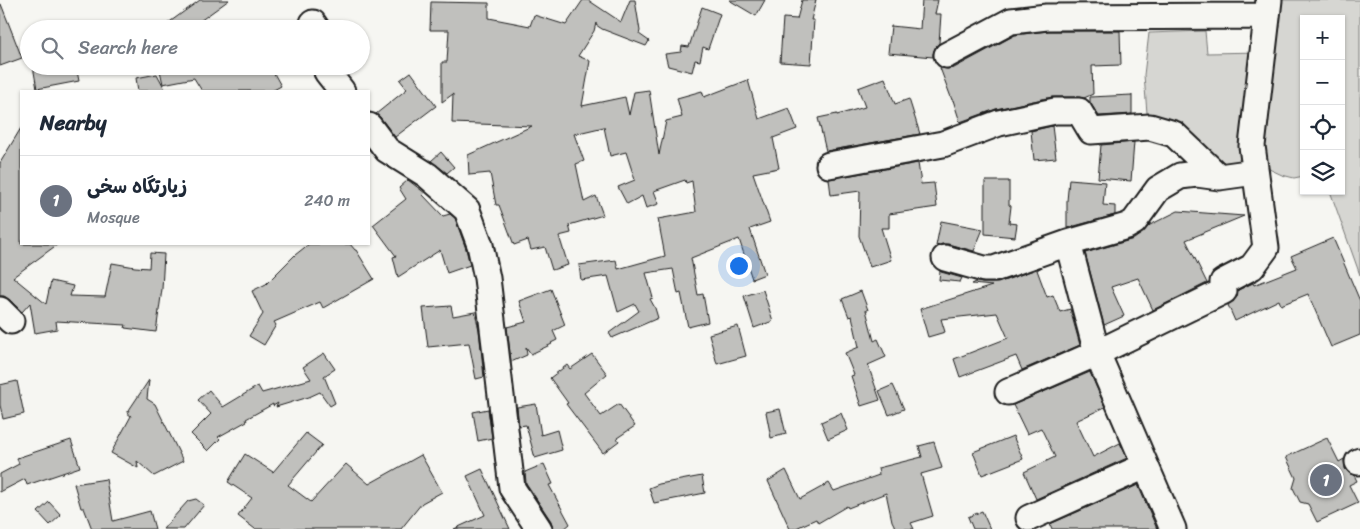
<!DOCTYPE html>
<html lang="en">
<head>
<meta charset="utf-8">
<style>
	body { margin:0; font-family:Sriracha,"Playpen Sans Arabic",sans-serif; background:#f2f2f3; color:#1f2937 }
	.controls { position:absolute; right:15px; top:15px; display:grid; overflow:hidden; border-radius:0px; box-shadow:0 1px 4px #0004 }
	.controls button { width:45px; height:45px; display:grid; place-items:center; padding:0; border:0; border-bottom:1px solid #e0e1e3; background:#fff; color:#1f2937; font:25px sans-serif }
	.you { position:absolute; left:738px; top:265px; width:18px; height:18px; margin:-12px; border:4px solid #fff; border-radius:50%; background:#1a73e8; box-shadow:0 0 0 8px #1a73e833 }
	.badge { display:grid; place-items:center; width:32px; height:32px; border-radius:50%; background:#d93025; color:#fff; font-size:16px; font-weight:700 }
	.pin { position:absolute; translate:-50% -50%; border:2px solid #fff; box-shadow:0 1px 5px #0006 }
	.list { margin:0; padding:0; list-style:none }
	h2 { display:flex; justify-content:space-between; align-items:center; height:65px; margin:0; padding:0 20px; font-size:21px }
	h2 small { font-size:16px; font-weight:400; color:#747a83 }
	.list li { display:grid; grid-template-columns:32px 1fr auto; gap:15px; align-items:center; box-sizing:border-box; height:90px; padding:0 20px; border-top:1px solid #e0e1e3 }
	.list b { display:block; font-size:19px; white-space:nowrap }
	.list p { margin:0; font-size:16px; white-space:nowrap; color:#747a83 }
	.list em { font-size:16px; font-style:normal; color:#747a83 }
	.icon { flex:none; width:28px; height:28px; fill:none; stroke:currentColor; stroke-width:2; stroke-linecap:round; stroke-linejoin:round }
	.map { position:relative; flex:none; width:1360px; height:529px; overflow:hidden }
	.search { position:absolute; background:#fff; box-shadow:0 1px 4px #0004; left:20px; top:20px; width:350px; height:55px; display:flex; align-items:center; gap:12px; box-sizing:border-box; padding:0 18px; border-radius:28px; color:#747a83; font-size:19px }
	.panel { position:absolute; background:#fff; box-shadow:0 1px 4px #0004; left:20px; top:90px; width:350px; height:155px; border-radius:0px }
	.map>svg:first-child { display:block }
	.green { fill:#d6d6d2; stroke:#797977 }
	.building { fill:#c0c0bd; stroke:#1c1c1c }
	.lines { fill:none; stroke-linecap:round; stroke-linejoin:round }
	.minor-casing { stroke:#1c1c1c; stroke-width:29 }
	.minor { stroke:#f6f6f2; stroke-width:25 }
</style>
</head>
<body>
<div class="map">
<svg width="1360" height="529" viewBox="0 0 1360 529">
	<rect width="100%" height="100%" fill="#f6f6f2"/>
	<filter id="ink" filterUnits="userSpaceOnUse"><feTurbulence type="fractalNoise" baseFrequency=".02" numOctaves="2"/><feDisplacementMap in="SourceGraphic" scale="10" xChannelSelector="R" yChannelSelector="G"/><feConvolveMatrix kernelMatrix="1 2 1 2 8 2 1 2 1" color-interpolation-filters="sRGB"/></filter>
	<g filter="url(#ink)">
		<path class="green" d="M1269 0H1360V275L1330 191H1341V19H1304V176L1294 178 1282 175 1269 169 1214 177 1148 126 1144 75 1149 33 1205 31 1207 53 1262 52Z"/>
		<path class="building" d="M200 0H229L189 29H160Z
			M583 0H588L621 22 630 0H635L640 31 639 34 649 41 646 46 602 29 596 25V23L594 31 578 56 590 61 582 106 625 97 629 115 634 92 649 90 659 155 666 121 682 117 677 98 702 91 704 97 748 80 759 119 789 108 797 129 773 138 779 168 753 173 770 222 750 229 765 274 752 279 739 239 691 258 698 295 703 294 708 322 688 327 681 293 678 294 673 269 646 273 653 298 650 299 655 308 658 318 612 338 609 333 639 311 635 304 618 312 608 276 581 280 579 265 616 260 618 269 665 256 658 219 696 212 692 181 686 183 685 180 654 191 659 204 646 208 642 196 627 204 618 187 635 180 626 152 610 156 604 127 574 134 584 161 576 164 584 202 596 196 603 215 569 225 571 233 559 236 568 265 552 270 545 247 531 250 528 240 514 245 499 205H496L490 173 469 175 468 155 532 126 452 123 453 94 442 102V62H447L449 30H430L431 2 489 3V18L530 26 534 15 566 25Z
			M729 0H765L756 16Z
			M802 0H816L811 20H814L811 64 780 62 783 18 797 19Z
			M922 0H938L935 14H941L939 43 935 48 933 54V57L888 53 891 26 920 29Z
			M0 4H1L22 58 0 66Z
			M702 7 720 14 708 49 703 47 700 61 695 60 692 72 668 66 665 54 681 52 682 46 689 47Z
			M1048 31H1120L1121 65 1092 66 1093 94 1084 98 1079 97H1052L996 109 960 122 953 100H952L940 68 947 69 954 68 1015 35Z
			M33 66H76L79 81 37 89Z
			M159 66H270L281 86 272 91H202L194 78 163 84Z
			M411 72 436 106 395 137 380 117 376 114 407 89 400 80Z
			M157 74 166 91H138L136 78Z
			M885 78 895 104 909 99 920 134 826 151 818 118 837 114V115L865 107 858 88Z
			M1132 95V114L1099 116 1090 103V97Z
			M1052 126 1056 158 1034 160 1031 131Z
			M21 128V244H58L13 277 46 304 51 281 73 286 70 296 105 297 112 263 135 267 149 268 150 253 164 254 162 289 156 332 125 328 126 325 56 321 57 329 35 333 30 303 22 312 10 300 4 296H0V163Z
			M1134 142 1131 181 1098 178 1101 145Z
			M441 152 454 167 447 173 431 161Z
			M918 163 921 184 934 183 937 207 889 214V228H881L891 260 870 267 859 236 860 191 831 195 829 179Z
			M1069 179 1105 182 1103 205 1115 206V215L1067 228V201Z
			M408 180 425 193 423 195 443 216 450 214 455 218 466 249 470 265 447 273 440 250 398 277 393 257 396 256 373 225 406 199 399 188Z
			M985 181H1009V205L1011 206 1009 223 1017 224 1015 237 985 234Z
			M1178 211 1244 216 1186 240 1207 283 1153 310 1138 278 1111 287 1124 316 1104 325 1085 253 1134 239 1141 234 1150 225Z
			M941 221 983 229 974 251 948 244H942L936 246Z
			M1333 238 1360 301V335L1331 347 1308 294 1281 305 1279 300 1235 321 1228 305 1236 298 1238 290 1253 283 1254 285 1297 268 1291 256Z
			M309 244H350L355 250H356L374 279 323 308 320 302 274 322 276 325 264 345 249 336 263 314 252 291 266 284 295 255Z
			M1042 267 1037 270 1047 297 1053 295 1060 312 1070 309 1080 345 1022 370 1016 356 960 377 954 359 1008 338 997 313 941 319 945 332 928 337 920 309 992 286 972 284 976 282 984 283H998Z
			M940 271 941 272 962 278 960 282 939 280Z
			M551 289 565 325 553 331 557 340 551 343 552 344 531 354 526 347 527 355 511 362 507 327 526 322 519 301Z
			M763 290 773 321 754 328 744 296Z
			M861 291 868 310H866L874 341 878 339 886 357 868 365 880 400 861 406 851 376 854 375 845 353 859 347 852 316 849 317 842 299Z
			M451 306 453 316 475 312 479 330 484 377 476 379 469 343 428 347 423 308Z
			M738 326 746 356 717 364 709 334Z
			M324 353 335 369 324 376 335 403 330 406 320 392 309 397 276 407 278 403 273 406V404L246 419 247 421 218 437 220 439 208 451 191 434 211 414 198 400 209 390 223 407 258 386 262 393 311 379 303 367Z
			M592 354 607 374 584 393 601 416 619 404 635 426 617 438 619 441 603 453 566 404 568 403 550 378 567 365 570 369Z
			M1090 372 1105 407 1076 421 1093 457 1120 443 1127 458 1036 499 1024 472 1055 457 1041 428 1027 434 1013 405Z
			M149 380 147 399 155 404 183 461 154 476 137 461 138 468 111 453 131 416 127 413Z
			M17 381 24 414 3 419 0 405V385Z
			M893 385 904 409 889 415 879 391Z
			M536 404 541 435 557 430 562 450 535 458 526 425 519 426 517 407Z
			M488 409 492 438 478 441 473 412Z
			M780 409 786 434 771 438 766 412Z
			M841 413 848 430 828 439 821 422Z
			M306 433 322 445 288 485 311 502 346 464 369 484 421 455 442 492 422 503 401 529H255L238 516 252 498 228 482 245 454 273 472Z
			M1013 436 1023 459 982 475 973 452Z
			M1327 438 1339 462 1344 459 1345 469 1350 474 1354 475 1357 481 1349 485 1358 503 1317 522 1308 504 1300 502 1293 488 1296 478 1286 457Z
			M71 440 80 467 27 485 25 479 0 492V474L19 464 17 458Z
			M934 442 942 468 921 474 933 516 911 523 914 529H896L892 521 886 493 848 508 847 506 818 523 816 519 794 529H790L768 481 786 470 800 499 829 483 834 491 879 475 878 468 922 457 919 446Z
			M544 464 553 484 549 485 570 524 564 529H553L551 521 526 483 525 472Z
			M482 469 510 529H454L485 515 467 476Z
			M702 476 705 493 654 503 649 488 659 484Z
			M106 479 113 521 150 511 155 529H92L84 508H81L74 484Z
			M1138 485 1157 529H1052L1050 524Z
			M196 499 204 505 184 529H163L188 501Z
			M49 502 61 515 50 525 38 512Z
			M982 511 990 529H973L968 517Z"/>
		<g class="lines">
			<defs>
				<path id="minor" d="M313 23 317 29
					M947 55 1011 21 1047 17 1267 16
					M328 66 327 72 342 91
					M369 126 387 150 427 175 467 210 480 245 487 278 512 488 539 529
					M829 165 943 144 999 123 1036 115 1055 111H1079L1091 131 1150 127 1174 134 1219 177
					M945 258 984 269H994L1068 243
					M0 310 11 321
					M1008 392 1097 353 1068 243 1127 226 1134 222 1158 189 1180 176 1197 174 1219 177 1255 172
					M1358 462 1360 461
					M1029 518 1145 466
					M1173 529 1097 353 1224 291 1223 282 1252 267 1266 248 1252 146 1269 0"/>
			</defs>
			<use href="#minor" class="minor-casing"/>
			<use href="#minor" class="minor"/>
		</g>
	</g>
</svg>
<div class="controls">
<button>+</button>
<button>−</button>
<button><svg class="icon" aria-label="locate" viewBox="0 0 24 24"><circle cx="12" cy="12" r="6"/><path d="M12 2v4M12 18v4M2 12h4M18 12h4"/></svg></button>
<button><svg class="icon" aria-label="layers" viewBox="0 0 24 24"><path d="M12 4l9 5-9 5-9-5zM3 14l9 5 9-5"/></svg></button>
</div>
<div class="you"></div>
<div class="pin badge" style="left:1326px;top:480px;background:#6b7280">1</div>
<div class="search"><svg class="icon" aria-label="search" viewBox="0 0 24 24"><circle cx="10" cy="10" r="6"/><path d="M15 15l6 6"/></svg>Search here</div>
<section class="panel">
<h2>Nearby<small></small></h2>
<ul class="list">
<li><span class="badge" style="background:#6b7280">1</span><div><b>زیارتگاه سخی</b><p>Mosque</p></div><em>240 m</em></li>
</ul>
</section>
</div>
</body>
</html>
